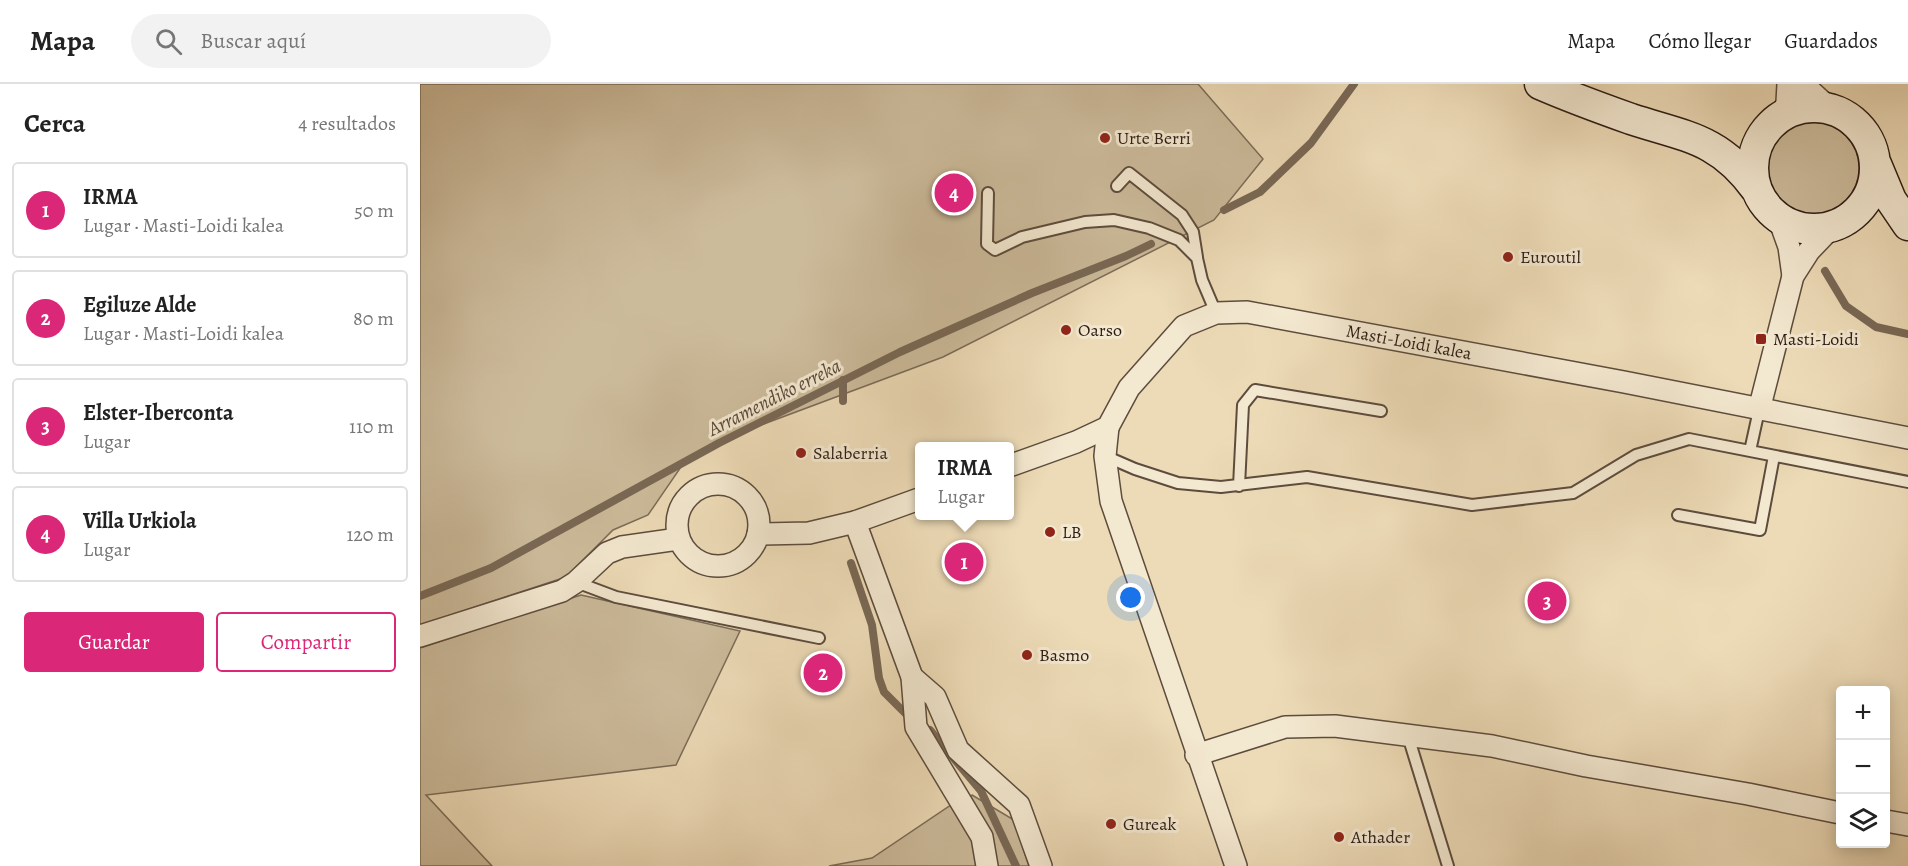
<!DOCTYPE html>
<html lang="es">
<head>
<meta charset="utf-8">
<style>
	body { margin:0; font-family:Alegreya,serif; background:#f2f2f2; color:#222 }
	.controls { position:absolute; right:18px; bottom:18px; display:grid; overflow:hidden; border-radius:6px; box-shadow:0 3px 15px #0003 }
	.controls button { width:54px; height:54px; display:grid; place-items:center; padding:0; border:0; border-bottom:2px solid #e0e0e0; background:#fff; color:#222; font:30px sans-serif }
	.you { position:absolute; left:711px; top:514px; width:21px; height:21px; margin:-15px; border:4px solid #fff; border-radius:50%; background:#1a73e8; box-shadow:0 0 0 9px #1a73e833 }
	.badge { display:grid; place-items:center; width:39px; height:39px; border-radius:50%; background:#db2777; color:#fff; font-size:20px; font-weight:700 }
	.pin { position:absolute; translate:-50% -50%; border:3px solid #fff; box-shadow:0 2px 6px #0006 }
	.popup { position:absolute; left:495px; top:358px; width:99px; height:78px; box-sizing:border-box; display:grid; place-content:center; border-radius:6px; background:#fff; filter:drop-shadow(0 2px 4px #0005); font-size:20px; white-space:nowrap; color:#767676 }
	.popup b { font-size:22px; color:#222 }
	.popup::after { content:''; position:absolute; left:50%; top:100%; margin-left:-12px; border:12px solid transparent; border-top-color:#fff }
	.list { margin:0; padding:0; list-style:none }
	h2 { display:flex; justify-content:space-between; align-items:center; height:78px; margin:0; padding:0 24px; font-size:26px }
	h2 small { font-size:20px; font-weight:400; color:#767676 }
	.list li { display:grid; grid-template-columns:39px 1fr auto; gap:18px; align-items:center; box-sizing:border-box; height:96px; margin:0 12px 12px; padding:0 12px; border:2px solid #e0e0e0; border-radius:6px }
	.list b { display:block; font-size:22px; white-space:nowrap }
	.list p { margin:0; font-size:20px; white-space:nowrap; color:#767676 }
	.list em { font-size:20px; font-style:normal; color:#767676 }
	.actions { display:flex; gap:12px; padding:18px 24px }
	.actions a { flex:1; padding:14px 0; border:2px solid #db2777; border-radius:6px; text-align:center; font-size:21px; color:#db2777 }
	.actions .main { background:#db2777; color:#fff }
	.icon { flex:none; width:33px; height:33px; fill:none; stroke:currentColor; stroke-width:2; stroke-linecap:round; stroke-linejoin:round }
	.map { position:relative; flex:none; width:1488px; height:782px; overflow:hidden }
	header { display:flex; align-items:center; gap:36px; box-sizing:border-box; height:84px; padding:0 30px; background:#fff; border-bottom:2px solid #e0e0e0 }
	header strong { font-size:28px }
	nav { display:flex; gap:33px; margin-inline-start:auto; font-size:21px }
	.search { width:420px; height:54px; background:#f2f2f2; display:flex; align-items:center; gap:15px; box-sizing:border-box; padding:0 21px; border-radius:33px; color:#767676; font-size:22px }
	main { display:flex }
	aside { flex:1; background:#fff }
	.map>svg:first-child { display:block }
	.green { fill:#ccbb9b; stroke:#7c6c58; stroke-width:1.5 }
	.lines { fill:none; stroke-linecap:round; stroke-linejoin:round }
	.stream { stroke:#796855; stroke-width:8 }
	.lane-casing { stroke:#5d4c3d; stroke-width:14 }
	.street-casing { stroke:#5d4c3d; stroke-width:24 }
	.secondary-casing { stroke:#2d1c14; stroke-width:33 }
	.lane { stroke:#f3e8d0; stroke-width:10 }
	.street { stroke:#f3e8d0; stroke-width:21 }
	.secondary { stroke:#f3e8d0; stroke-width:30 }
	.poi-dot { fill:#8f2418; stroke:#f3e8d0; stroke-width:2 }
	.labels { text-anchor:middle; stroke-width:6; stroke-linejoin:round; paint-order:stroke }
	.poi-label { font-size:18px; fill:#2d1c14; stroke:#f3e8d0; text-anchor:start }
	.street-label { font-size:18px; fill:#2d1c14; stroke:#f3e8d0 }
	.water-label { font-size:20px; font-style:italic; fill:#59483a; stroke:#f3e8d0 }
</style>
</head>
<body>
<header>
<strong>Mapa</strong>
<div class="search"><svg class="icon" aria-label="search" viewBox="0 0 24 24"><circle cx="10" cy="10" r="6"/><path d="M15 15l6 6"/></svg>Buscar aquí</div>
<nav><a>Mapa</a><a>Cómo llegar</a><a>Guardados</a></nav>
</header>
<main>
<aside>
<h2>Cerca<small>4 resultados</small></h2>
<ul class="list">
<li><span class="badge">1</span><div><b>IRMA</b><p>Lugar · Masti-Loidi kalea</p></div><em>50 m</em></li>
<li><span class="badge">2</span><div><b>Egiluze Alde</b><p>Lugar · Masti-Loidi kalea</p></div><em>80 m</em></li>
<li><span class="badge">3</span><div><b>Elster-Iberconta</b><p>Lugar</p></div><em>110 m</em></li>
<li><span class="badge">4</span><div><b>Villa Urkiola</b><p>Lugar</p></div><em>120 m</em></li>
</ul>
<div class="actions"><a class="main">Guardar</a><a>Compartir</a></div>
</aside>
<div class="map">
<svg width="1488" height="782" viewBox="0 0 1488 782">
	<rect width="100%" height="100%" fill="#eddbb7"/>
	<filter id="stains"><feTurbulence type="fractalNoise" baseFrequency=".00333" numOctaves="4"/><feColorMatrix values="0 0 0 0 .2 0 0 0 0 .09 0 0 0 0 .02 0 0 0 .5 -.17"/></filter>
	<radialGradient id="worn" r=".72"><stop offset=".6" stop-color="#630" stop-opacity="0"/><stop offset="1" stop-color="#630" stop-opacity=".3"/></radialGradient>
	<path class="green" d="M0 0H778L843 75 794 136 523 273 309 353 265 377 228 431 193 446 146 493 0 541Z
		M1347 84a46 46 0 1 1 92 0a46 46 0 1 1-92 0Z
		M161 511 320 547 256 681 6 711 72 782H0V564Z
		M552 711 594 736 609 782H409L452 774 531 721Z"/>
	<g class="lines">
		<path class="stream" d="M804 126 840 108 891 59 934 0
			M1405 187 1426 222 1456 243 1488 250
			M423 296V317
			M431 479 452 541 459 594 464 608 486 630
			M0 512 71 484 299 359 480 268 612 209 706 172 731 160
			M510 646 561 707 596 782"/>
		<defs>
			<path id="lane" d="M697 102 709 89 762 131 773 148 777 173
				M568 109 567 160 575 166 602 153 665 138 694 136 729 144 759 156 777 174 782 196 796 229
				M1330 367 1339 326
				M685 372 715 385 758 399 801 403 887 393 1052 421 1153 409 1216 371 1269 355 1488 398
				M819 402 823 321 835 306 961 327
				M1258 431 1340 446 1354 372
				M156 498 196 513 399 554
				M988 652 1028 782"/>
			<g id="street">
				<path d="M1383 0 1409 24"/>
				<path d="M1363 31 1367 18 1368 0"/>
				<path d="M1359 135 1369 163 1373 192"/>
				<path d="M1339 326 1373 192 1389 167 1411 144"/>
				<path d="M688 343 685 372 691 417 816 782"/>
				<path id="s1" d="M589 382 656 358 688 343 709 304 764 242 796 229 827 228 1204 298 1488 354"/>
				<circle cx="298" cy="441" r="41"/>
				<path d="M435 438 492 593 496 643 562 753 567 782"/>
				<path d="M338 450 389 449 435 438 499 415"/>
				<path d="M0 552 142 507 156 498 187 469 202 463 258 455"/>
				<path d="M492 593 515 613 538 666 599 721 621 782"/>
				<path d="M776 671 865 643 915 642 1072 662 1166 682 1328 710 1420 729"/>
				<path d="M1466 737 1488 741"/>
			</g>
			<path id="secondary" d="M1120 0C1150 13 1180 24 1211 35 1266 53 1299 54 1336 105
				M1333 84a61 61 0 1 1 122 0a61 61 0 1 1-122 0Z
				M1456 80 1471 116 1488 141"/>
		</defs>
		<use href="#lane" class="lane-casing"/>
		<use href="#street" class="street-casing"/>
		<use href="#secondary" class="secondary-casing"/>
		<use href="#lane" class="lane"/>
		<use href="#street" class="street"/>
		<use href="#secondary" class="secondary"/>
	</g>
	<g class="poi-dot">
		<circle cx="685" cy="54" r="6"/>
		<circle cx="1088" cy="173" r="6"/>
		<circle cx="646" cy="246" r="6"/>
		<rect x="1335" y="249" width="12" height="12" rx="3"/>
		<circle cx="381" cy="369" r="6"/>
		<circle cx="630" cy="448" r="6"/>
		<circle cx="607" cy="571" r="6"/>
		<circle cx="691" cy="740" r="6"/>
		<circle cx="919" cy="753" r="6"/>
	</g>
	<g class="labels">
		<g class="poi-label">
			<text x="697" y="60">Urte Berri</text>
			<text x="1100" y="179">Euroutil</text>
			<text x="658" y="252">Oarso</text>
			<text x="1353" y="261">Masti-Loidi</text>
			<text x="393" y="375">Salaberria</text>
			<text x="642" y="454">LB</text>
			<text x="619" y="577">Basmo</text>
			<text x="703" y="746">Gureak</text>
			<text x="931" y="759">Athader</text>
		</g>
		<g class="street-label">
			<text dy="6" stroke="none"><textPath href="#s1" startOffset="464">Masti-Loidi kalea</textPath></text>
		</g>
		<g class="water-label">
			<text transform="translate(354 313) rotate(-27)" y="7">Arramendiko erreka</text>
		</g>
	</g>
	<rect width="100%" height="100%" filter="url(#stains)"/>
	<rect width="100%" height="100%" fill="url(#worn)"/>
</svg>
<div class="controls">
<button>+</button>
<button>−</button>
<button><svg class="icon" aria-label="layers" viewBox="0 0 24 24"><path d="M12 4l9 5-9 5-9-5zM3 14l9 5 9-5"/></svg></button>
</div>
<div class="you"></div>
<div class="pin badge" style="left:544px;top:478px">1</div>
<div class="popup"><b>IRMA</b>Lugar</div>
<div class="pin badge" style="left:403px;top:589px">2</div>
<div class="pin badge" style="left:1127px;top:517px">3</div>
<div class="pin badge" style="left:534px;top:109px">4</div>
</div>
</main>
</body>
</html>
